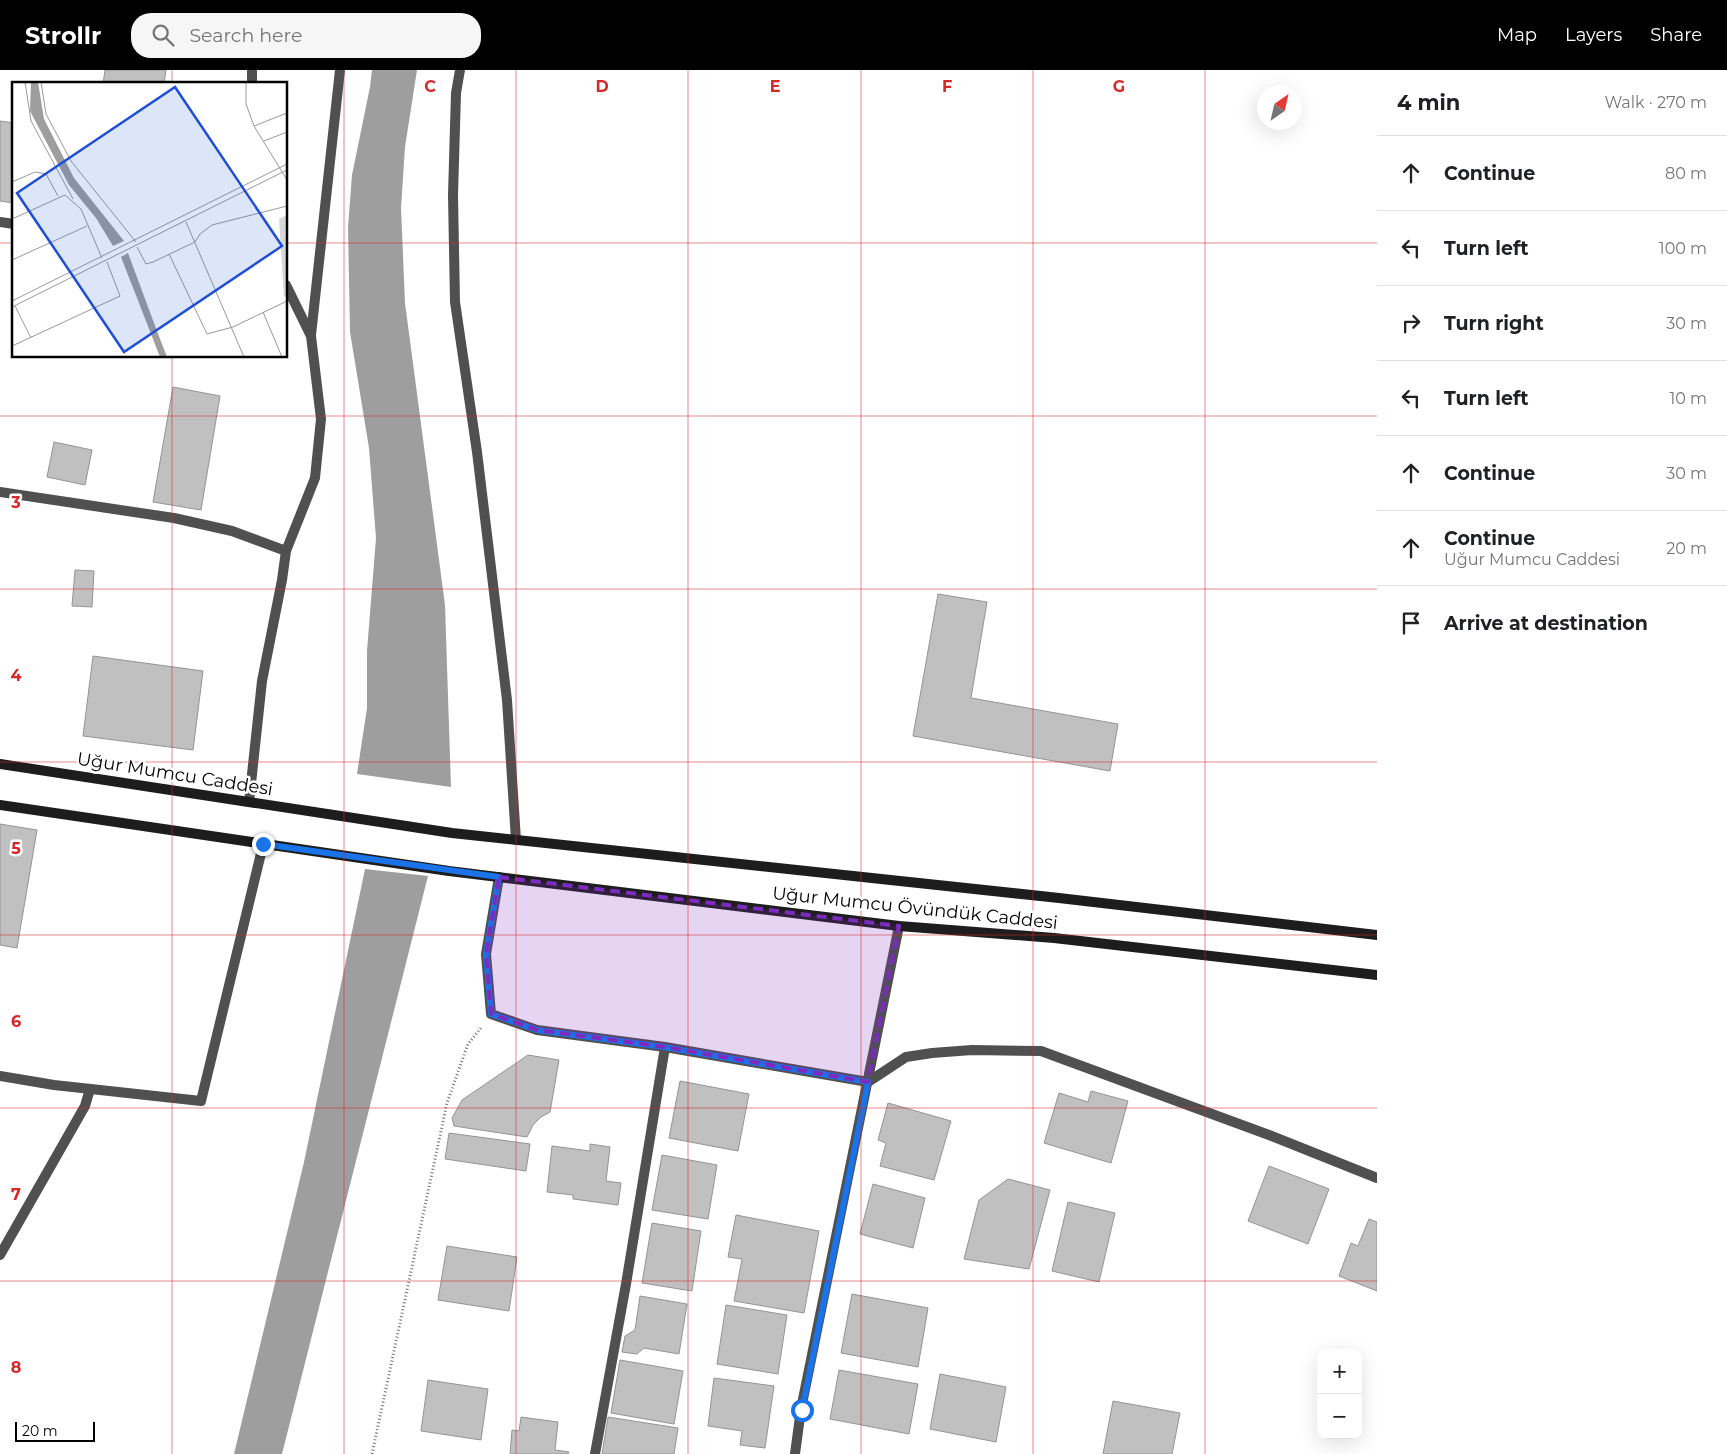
<!DOCTYPE html>
<html lang="en">
<head>
<meta charset="utf-8">
<style>
	body { margin:0; font-family:Montserrat,sans-serif; background:#f6f6f6; color:#202124 }
	.controls { position:absolute; right:15px; bottom:15px; display:grid; overflow:hidden; border-radius:10px; box-shadow:0 5px 20px #0002 }
	.controls button { width:45px; height:45px; display:grid; place-items:center; padding:0; border:0; border-bottom:1px solid #e0e0e0; background:#fff; color:#202124; font:25px sans-serif }
	.compass { position:absolute; left:1257px; top:15px; width:45px; height:45px; border-radius:50%; background:#fff; box-shadow:0 5px 20px #0002; rotate:34deg }
	.scale { position:absolute; left:15px; bottom:12px; width:80px; box-sizing:border-box; padding-left:5px; border:2px solid #000; border-top:0; font-size:14px; line-height:18px; white-space:nowrap; color:#000; -webkit-text-stroke:4px #fff; paint-order:stroke }
	.stop { position:absolute; width:15px; height:15px; margin:-11px; border:4px solid #1a73e8; border-radius:50%; background:#fff }
	.stop.end { background:#1a73e8; border-color:#fff; box-shadow:0 1px 5px #0008 }
	.list { margin:0; padding:0; list-style:none }
	h2 { display:flex; justify-content:space-between; align-items:center; height:65px; margin:0; padding:0 20px; font-size:21px }
	h2 small { font-size:16px; font-weight:400; color:#757577 }
	.list li { display:grid; grid-template-columns:32px 1fr auto; gap:15px; align-items:center; box-sizing:border-box; height:75px; padding:0 20px; border-top:1px solid #e0e0e0 }
	.list b { display:block; font-size:19px; white-space:nowrap }
	.list p { margin:0; font-size:16px; white-space:nowrap; color:#757577 }
	.list em { font-size:16px; font-style:normal; color:#757577 }
	.icon { flex:none; width:28px; height:28px; fill:none; stroke:currentColor; stroke-width:2; stroke-linecap:round; stroke-linejoin:round }
	.map { position:relative; flex:none; width:1377px; height:1384px; overflow:hidden }
	header { display:flex; align-items:center; gap:30px; box-sizing:border-box; height:70px; padding:0 25px; background:#000; color:#fff }
	header strong { font-size:24px }
	nav { display:flex; gap:28px; margin-inline-start:auto; font-size:18px }
	.search { width:350px; height:45px; background:#f6f6f6; display:flex; align-items:center; gap:12px; box-sizing:border-box; padding:0 18px; border-radius:20px; color:#757577; font-size:19px }
	main { display:flex }
	aside { flex:1; background:#fff }
	.map>svg:first-child { display:block }
	.water { fill:#9e9e9e }
	.building { fill:#c0c0c0; stroke:#949494 }
	.lines { fill:none; stroke-linecap:round; stroke-linejoin:round }
	.path { stroke:#727272; stroke-width:3; stroke-dasharray:1 2.5; stroke-linecap:butt }
	.lane { stroke:#505050; stroke-width:10 }
	.street { stroke:#505050; stroke-width:10 }
	.secondary { stroke:#1d1d1d; stroke-width:10 }
	.route { stroke:#1a73e8; stroke-width:6 }
	.marked { fill:#7b2cbf; fill-opacity:0.2; stroke:#7b2cbf; stroke-width:4; stroke-dasharray:10 6; stroke-linejoin:round }
	.grid { fill:none; stroke:#d62828; stroke-width:1; stroke-opacity:0.55 }
	.labels { text-anchor:middle; stroke-width:5; stroke-linejoin:round; paint-order:stroke }
	.street-label { font-size:18px; fill:#000; stroke:#fff }
	.inset-road { fill:none; stroke:#999; stroke-width:1 }
	.view { fill:#1d4ed8; fill-opacity:0.15; stroke:#1d4ed8; stroke-width:2.5 }
	.inset-edge { fill:none; stroke:#000; stroke-width:2.5 }
	.grid-label { font-size:16px; text-anchor:middle; font-weight:bold; fill:#d62828; stroke:#fff; stroke-width:5; stroke-linejoin:round; paint-order:stroke }
</style>
</head>
<body>
<header>
<strong>Strollr</strong>
<div class="search"><svg class="icon" aria-label="search" viewBox="0 0 24 24"><circle cx="10" cy="10" r="6"/><path d="M15 15l6 6"/></svg>Search here</div>
<nav><a>Map</a><a>Layers</a><a>Share</a></nav>
</header>
<main>
<div class="map">
<svg width="1377" height="1384" viewBox="0 0 1377 1384">
	<rect width="100%" height="100%" fill="#fff"/>
	<path class="water" d="M372 0H417L405 77 401 138 405 233 445 535 451 717 357 704 367 638V581L376 468 369 378 350 262 348 157 352 105 370 17Z
		M365 799 428 806 282 1384H234L304 1092Z"/>
	<path class="building" d="M105 0H166L164 14H103Z
		M0 51 14 53V133L0 131Z
		M173 317 220 326 201 440 153 432Z
		M54 372 92 380 85 415 47 407Z
		M75 500 94 501 92 537 72 536Z
		M938 524 987 532 971 628 1118 654 1110 701 913 666Z
		M93 586 203 601 193 680 83 666Z
		M0 754 37 760 17 878 0 875Z
		M528 985 559 990 550 1042 541 1047 533 1055 527 1067 454 1056 452 1048 462 1030Z
		M680 1011 749 1024 738 1081 669 1068Z
		M1091 1021 1128 1031 1111 1093 1044 1073 1059 1023 1088 1032Z
		M888 1033 951 1051 934 1110 880 1096 886 1073 878 1070Z
		M449 1063 530 1074 526 1101 445 1089Z
		M590 1074 610 1077 606 1111 621 1113 618 1135 573 1129V1125L547 1122 552 1076 590 1081Z
		M662 1085 717 1095 708 1149 652 1140Z
		M1269 1096 1329 1119 1308 1174 1248 1151Z
		M1008 1109 1050 1120 1029 1199 964 1189 979 1130Z
		M873 1114 925 1128 913 1178 860 1164Z
		M1068 1132 1115 1143 1099 1212 1052 1201Z
		M736 1145 819 1161 804 1243 734 1231 742 1189 728 1187Z
		M1369 1149 1377 1152V1221L1339 1206 1351 1173 1358 1176Z
		M652 1153 701 1161 692 1221 642 1213Z
		M447 1176 517 1187 509 1241 438 1230Z
		M852 1224 928 1238 918 1297 841 1283Z
		M640 1226 687 1234 679 1284 644 1278 637 1284 622 1282 625 1266 635 1260Z
		M726 1235 787 1245 778 1304 717 1294Z
		M620 1290 683 1301 674 1354 611 1343Z
		M839 1300 918 1314 909 1364 830 1349Z
		M940 1304 1006 1317 996 1372 930 1359Z
		M714 1308 774 1316 765 1378 740 1375 742 1361 708 1356Z
		M428 1310 488 1319 481 1370 421 1361Z
		M1113 1331 1180 1343 1172 1384H1103Z
		M521 1347 558 1352 555 1380 569 1382 568 1384H510L512 1360 519 1361Z
		M608 1347 678 1358 674 1384H602Z"/>
	<g class="lines">
		<path class="path" d="M372 1384 447 1033 468 974 481 958"/>
		<path class="lane" d="M0 1185 85 1036 90 1019"/>
		<path class="street" d="M252 0V14
			M460 0 456 23 453 125 455 232 477 382 507 630 516 770
			M0 152 14 154
			M311 265 340 0
			M0 422 174 448 232 461 286 481
			M249 732 262 611 282 510 286 481 315 408 321 349 311 266 286 215
			M499 807 486 884 491 944 537 960 665 977 868 1012 906 987 932 983 972 980 1041 981 1269 1065 1377 1108
			M0 1006 54 1015 201 1031 263 775
			M595 1384 626 1214 665 977
			M795 1384 801 1339 899 856"/>
		<path class="secondary" d="M0 694 452 763 1059 828 1377 865
			M0 735 449 801 899 856 1054 868 1377 905"/>
	</g>
	<g class="lines">
		<path class="route" d="M263 774 499 807 486 884 491 944 537 960 664 977 868 1012 802 1340"/>
	</g>
	<path class="marked" d="M499 807 899 856 868 1012 665 977 537 960 491 944 486 884Z"/>
	<path class="grid" d="M172 0V14M344 0V1384M516 0V1384M688 0V1384M861 0V1384M1033 0V1384M1205 0V1384M0 173H14M286 173H1377M172 286V1384M0 346H1377M0 519H1377M0 692H1377M0 865H1377M0 1038H1377M0 1211H1377"/>
	<g class="labels">
		<g class="street-label">
			<text transform="translate(175 704) rotate(9)" y="6">Uğur Mumcu Caddesi</text>
			<text transform="translate(915 838) rotate(6)" y="6">Uğur Mumcu Övündük Caddesi</text>
		</g>
	</g>
	<g transform="translate(12 12)">
		<rect width="275" height="275" fill="#fff"/>
		<path d="M275 133V213L272 215 267 137Z" fill="#d7d7d7"/>
		<path d="M19 0H26L32 37 62 96 112 159 101 164 84 136 57 103 18 29ZM116 171 145 249 155 275H148L109 175Z" fill="#9e9e9e"/>
		<path class="inset-road" d="M13 0 19 39 61 117M29 0 34 32 59 79 124 160M234 0V22L242 44 275 98M242 44 275 31M252 59 275 50M0 100 23 90 34 92 46 114M0 137 53 113 69 127 90 176M174 140 232 275M125 165 134 182 141 180 183 160 188 152 200 143 275 124M157 172 195 252 221 245 275 219M0 178 75 144M0 219 275 82M3 224 19 256M0 225 275 88M251 230 270 275M0 264 108 214 95 180"/>
		<path class="view" d="M163 5 270 164 112 270 5 111Z"/>
		<rect width="275" height="275" class="inset-edge"/>
	</g>
	<g class="grid-label">
		<text x="430" y="22">C</text>
		<text x="602" y="22">D</text>
		<text x="775" y="22">E</text>
		<text x="947" y="22">F</text>
		<text x="1119" y="22">G</text>
		<text x="16" y="438">3</text>
		<text x="16" y="611">4</text>
		<text x="16" y="784">5</text>
		<text x="16" y="957">6</text>
		<text x="16" y="1130">7</text>
		<text x="16" y="1303">8</text>
	</g>
</svg>
<div class="controls">
<button>+</button>
<button>−</button>
</div>
<svg class="compass" viewBox="-18 -18 36 36"><path d="M0-13l5 13h-10z" fill="#e53935"/><path d="M0 13l5-13h-10z" fill="#757577"/></svg>
<div class="scale">20 m</div>
<div class="stop" style="left:802px;top:1340px"></div>
<div class="stop end" style="left:263px;top:774px"></div>
</div>
<aside>
<h2>4 min<small>Walk · 270 m</small></h2>
<ul class="list">
<li><svg class="icon" aria-label="ahead" viewBox="0 0 24 24"><path d="M12 20V5M6 11l6-6 6 6"/></svg><div><b>Continue</b></div><em>80 m</em></li>
<li><svg class="icon" aria-label="left" viewBox="0 0 24 24"><path d="M17 20v-9H6M10 6l-5 5 5 5"/></svg><div><b>Turn left</b></div><em>100 m</em></li>
<li><svg class="icon" aria-label="right" viewBox="0 0 24 24"><path d="M7 20v-9h11M14 6l5 5-5 5"/></svg><div><b>Turn right</b></div><em>30 m</em></li>
<li><svg class="icon" aria-label="left" viewBox="0 0 24 24"><path d="M17 20v-9H6M10 6l-5 5 5 5"/></svg><div><b>Turn left</b></div><em>10 m</em></li>
<li><svg class="icon" aria-label="ahead" viewBox="0 0 24 24"><path d="M12 20V5M6 11l6-6 6 6"/></svg><div><b>Continue</b></div><em>30 m</em></li>
<li><svg class="icon" aria-label="ahead" viewBox="0 0 24 24"><path d="M12 20V5M6 11l6-6 6 6"/></svg><div><b>Continue</b><p>Uğur Mumcu Caddesi</p></div><em>20 m</em></li>
<li><svg class="icon" aria-label="arrive" viewBox="0 0 24 24"><path d="M6 21V4h12l-3 4 3 4H6"/></svg><div><b>Arrive at destination</b></div></li>
</ul>
</aside>
</main>
</body>
</html>
